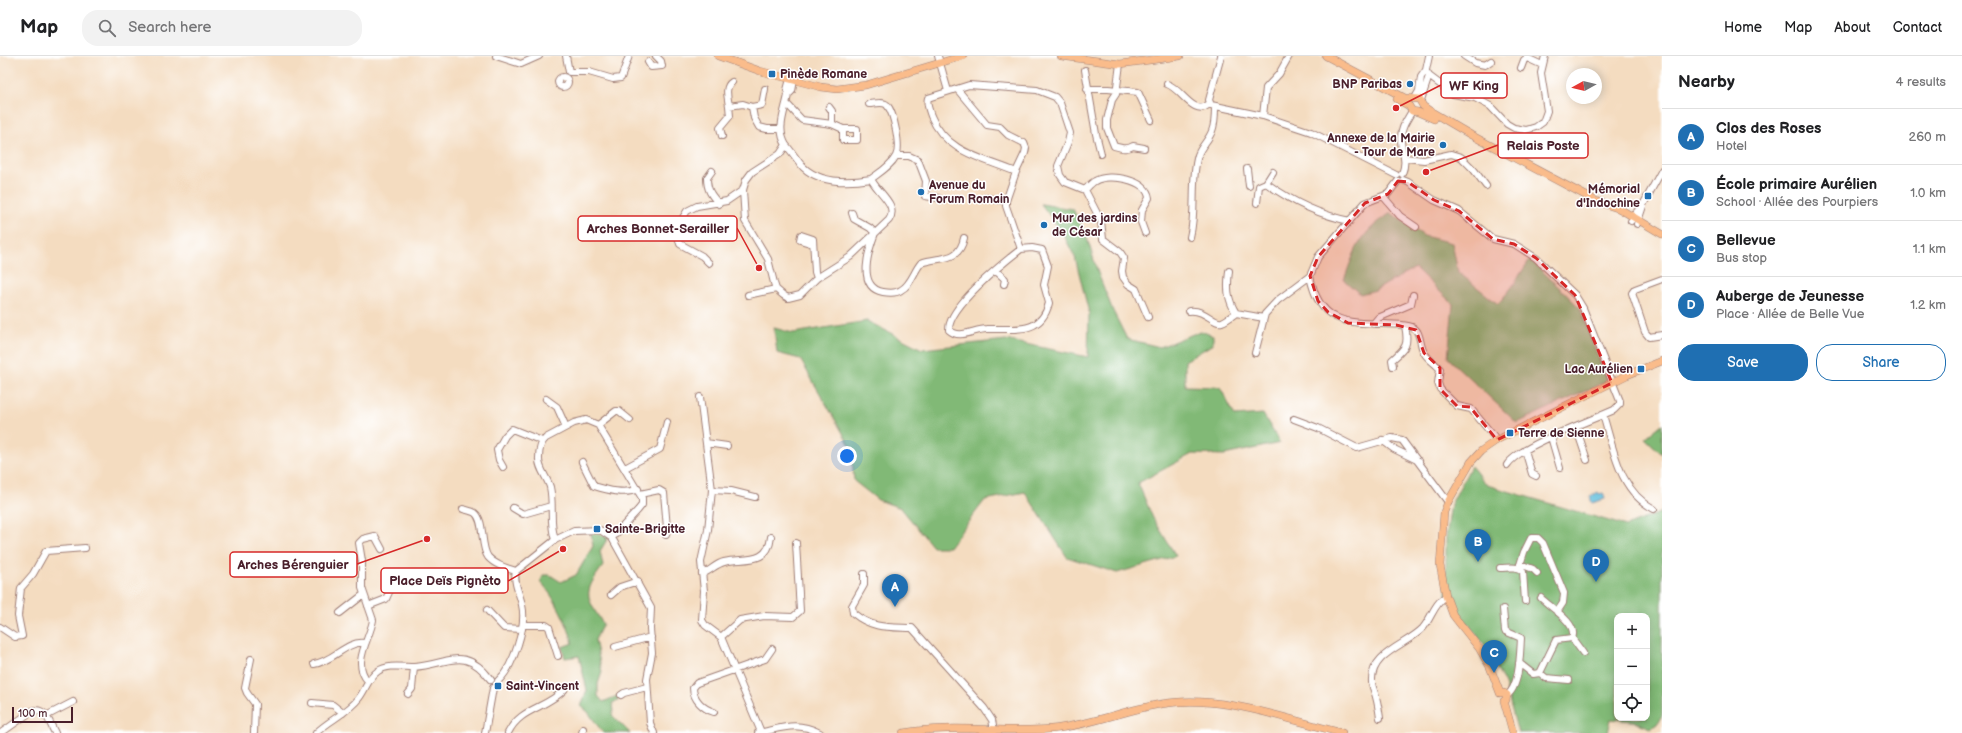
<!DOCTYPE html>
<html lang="en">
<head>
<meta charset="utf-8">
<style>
	body { margin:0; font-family:"Balsamiq Sans",sans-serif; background:#f2f2f2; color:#202124 }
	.controls { position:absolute; right:12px; bottom:12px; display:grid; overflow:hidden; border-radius:8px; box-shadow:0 2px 10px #0003 }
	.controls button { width:36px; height:36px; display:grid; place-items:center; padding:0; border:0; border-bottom:1px solid #e0e0e0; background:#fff; color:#202124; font:20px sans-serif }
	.compass { position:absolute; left:1566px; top:12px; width:36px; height:36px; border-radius:50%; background:#fff; box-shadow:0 2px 10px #0003; rotate:262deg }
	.scale { position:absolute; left:12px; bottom:10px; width:61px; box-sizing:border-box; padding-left:4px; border:2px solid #4a1f2b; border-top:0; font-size:11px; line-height:14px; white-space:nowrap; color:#4a1f2b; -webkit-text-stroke:3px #fff; paint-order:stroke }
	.you { position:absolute; left:847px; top:400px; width:14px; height:14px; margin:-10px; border:3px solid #fff; border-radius:50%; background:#1a73e8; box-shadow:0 0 0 6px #1a73e833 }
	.badge { display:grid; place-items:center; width:26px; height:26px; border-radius:50%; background:#1f6fb2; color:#fff; font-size:13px; font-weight:700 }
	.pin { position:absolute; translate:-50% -33px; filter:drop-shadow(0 1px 2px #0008) }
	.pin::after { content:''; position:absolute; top:21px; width:14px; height:12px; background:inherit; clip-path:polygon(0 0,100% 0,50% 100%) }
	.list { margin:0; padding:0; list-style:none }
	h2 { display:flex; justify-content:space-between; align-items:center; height:52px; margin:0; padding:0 16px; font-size:17px }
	h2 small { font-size:13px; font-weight:400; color:#757577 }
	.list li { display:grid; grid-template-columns:26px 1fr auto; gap:12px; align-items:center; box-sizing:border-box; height:56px; padding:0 16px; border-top:1px solid #e0e0e0 }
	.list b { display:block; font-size:15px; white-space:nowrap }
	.list p { margin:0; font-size:13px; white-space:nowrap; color:#757577 }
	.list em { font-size:13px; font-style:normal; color:#757577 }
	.actions { display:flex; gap:8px; padding:12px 16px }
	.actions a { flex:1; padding:9px 0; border:1px solid #1f6fb2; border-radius:16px; text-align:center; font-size:14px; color:#1f6fb2 }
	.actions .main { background:#1f6fb2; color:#fff }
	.icon { flex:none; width:22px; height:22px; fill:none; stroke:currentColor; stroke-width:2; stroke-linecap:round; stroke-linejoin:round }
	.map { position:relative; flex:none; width:1662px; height:677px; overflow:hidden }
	header { display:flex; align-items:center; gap:24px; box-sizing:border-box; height:56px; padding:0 20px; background:#fff; border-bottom:1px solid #e0e0e0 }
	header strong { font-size:19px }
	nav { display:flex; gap:22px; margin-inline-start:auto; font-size:14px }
	.search { width:280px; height:36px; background:#f2f2f2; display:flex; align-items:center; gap:10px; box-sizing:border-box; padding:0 14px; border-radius:16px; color:#757577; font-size:15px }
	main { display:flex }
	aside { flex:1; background:#fff }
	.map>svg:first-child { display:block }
	.forest { fill:#81b976; stroke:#666c50; fill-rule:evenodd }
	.water { fill:#5dbddc; stroke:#546e84 }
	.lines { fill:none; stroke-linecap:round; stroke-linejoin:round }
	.minor-casing { stroke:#9f7e76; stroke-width:8 }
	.major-casing { stroke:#9f7e76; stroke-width:8 }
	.minor { stroke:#fff; stroke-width:6 }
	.major { stroke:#fabc8b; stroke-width:7 }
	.marked { fill:#d62828; fill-opacity:0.2; stroke:#d62828; stroke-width:3; stroke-dasharray:8 5; stroke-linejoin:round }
	.poi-dot { fill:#1f6fb2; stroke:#fff; stroke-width:1.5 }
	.labels { text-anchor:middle; stroke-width:3; stroke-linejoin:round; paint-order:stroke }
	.poi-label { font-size:12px; font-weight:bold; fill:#4a1f2b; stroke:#fff; text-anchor:start }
	.leader { fill:none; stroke:#d62828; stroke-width:1.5 }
	.callout-dot { fill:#d62828; stroke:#fff; stroke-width:1.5 }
	.callout { fill:#fff; stroke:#d62828; stroke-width:1.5 }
	.callout-label { font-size:13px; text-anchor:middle; font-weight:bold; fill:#4a1f2b }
</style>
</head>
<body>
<header>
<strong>Map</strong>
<div class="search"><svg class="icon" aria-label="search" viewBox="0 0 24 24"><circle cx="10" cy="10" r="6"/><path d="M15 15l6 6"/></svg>Search here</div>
<nav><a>Home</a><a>Map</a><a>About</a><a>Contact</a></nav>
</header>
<main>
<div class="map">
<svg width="1662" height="677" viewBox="0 0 1662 677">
	<rect width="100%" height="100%" fill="#fff"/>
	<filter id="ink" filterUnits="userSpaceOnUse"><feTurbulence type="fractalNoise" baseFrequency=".025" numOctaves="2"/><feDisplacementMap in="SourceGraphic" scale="8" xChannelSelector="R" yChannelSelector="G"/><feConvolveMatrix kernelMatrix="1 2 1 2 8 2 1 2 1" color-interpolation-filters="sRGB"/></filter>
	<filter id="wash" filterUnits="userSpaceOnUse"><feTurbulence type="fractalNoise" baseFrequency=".012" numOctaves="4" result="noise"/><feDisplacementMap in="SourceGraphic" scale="16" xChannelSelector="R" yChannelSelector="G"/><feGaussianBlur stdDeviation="0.9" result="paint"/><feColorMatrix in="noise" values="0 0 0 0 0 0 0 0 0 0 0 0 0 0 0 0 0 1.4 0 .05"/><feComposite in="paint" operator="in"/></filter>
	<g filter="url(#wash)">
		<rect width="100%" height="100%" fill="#f4dcc0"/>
		<path class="forest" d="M1041 148 1073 153 1087 182 1098 217 1113 255 1127 283 1160 291 1201 275 1213 280V288L1185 305V330L1220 331 1235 360 1263 358 1280 387 1224 399 1192 398 1138 427 1153 462 1176 500 1117 517 1067 501 1025 436 985 444 949 491H933L901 452 878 444 854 425 851 391 800 303 777 297 774 272 793 277 867 265 922 293 1006 284 1088 301 1089 257 1075 201 1062 176Z
			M1391 157 1424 180 1452 187 1458 216 1498 248 1512 231 1530 203 1580 252 1607 325 1517 367 1448 302 1453 248 1415 212 1376 234 1360 238 1344 224C1356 191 1360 177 1391 157Z
			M1662 368V398L1645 382Z
			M1471 410 1487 429 1626 470 1662 456V659L1657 668 1651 672 1633 665 1611 663 1608 677H1518L1505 628 1484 588 1446 540V482L1451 448ZM1617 560H1647V662H1617Z
			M591 477 601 478 608 482 600 495 603 510C582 538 586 540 603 568L595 584 602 616 598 628V640L603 646 617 640 618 645 612 647 614 654 612 659 630 677H603L588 656 581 650 587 634 579 600 565 602 562 591 573 587C567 566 555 542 541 526L543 519H550L561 526 576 519 593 490Z"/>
		<path class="water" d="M1598 436 1599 438 1603 437 1605 443 1592 447 1590 441Z"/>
	</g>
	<g filter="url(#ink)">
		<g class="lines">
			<defs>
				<path id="minor" d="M496 0 521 8 539 0
					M566 0 569 16H589L613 23 621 22 629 0
					M938 0 948 35
					M1221 0 1209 44 1211 49 1263 60 1311 76 1396 119
					M1464 0 1475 7 1485 9 1491 5
					M648 6 651 11 662 10 661 5 656 0
					M1120 8 1116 38 1112 44 1107 64V72L1114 90C1121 92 1127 94 1133 90L1144 92
					M1521 12 1524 4 1527 2 1542 9
					M1085 14 1096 78 1101 98
					M1429 20 1453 38 1475 42 1490 50 1507 68 1514 72 1526 74 1536 71 1543 66 1547 55 1541 17 1545 0
					M558 26a5 5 0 1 1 10 0a5 5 0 1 1-10 0Z
					M1167 28C1181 32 1194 62 1209 48
					M957 33 987 69 1000 71 1008 79 1024 87 1026 92 1025 97 1016 116
					M1087 33H1108L1138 36 1151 64
					M788 39 792 35 794 24
					M1415 42 1419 35 1421 21 1426 14 1429 0
					M1421 44 1429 20 1428 18
					M787 48 802 64 832 68 843 73H857V84H843V73
					M869 48C874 48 883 45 887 49 894 57 901 91 896 100 891 110 879 117 871 123
					M729 50C728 42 724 31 732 26
					M752 51 762 49 765 33
					M829 51 832 55V68
					M1263 60 1266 32 1279 18 1289 0
					M722 80 720 72 730 60 729 50 743 48 752 51 754 62 759 71 767 73H780
					M786 89C792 96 797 104 803 111 821 128 848 127 871 123 878 137 899 149 889 164L850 201 817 222 800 239 788 242 783 239 776 233 774 227 768 203 745 165 743 134 746 124 752 116 780 98 786 89C776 73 785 56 788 39L787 34 790 23 793 22
					M897 100H909L918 104 926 125 925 140 938 142
					M1405 102 1424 104 1451 98 1461 101 1474 114 1486 130
					M1247 113 1249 130
					M712 115 707 122C707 134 711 139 719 148
					M1402 118C1408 102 1401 98 1401 84 1400 73 1407 64 1412 55
					M1403 124 1408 126 1434 144 1459 155 1493 183 1514 188 1536 202 1575 239 1583 252 1620 345V348L1614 354C1590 365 1519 390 1507 409
					M1266 127 1273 116
					M1085 134C1088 131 1091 127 1095 125 1109 117 1147 123 1149 142L1142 154 1141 166 1145 177
					M1383 140 1400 160 1416 171
					M986 142 1006 145
					M1257 147 1259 130 1266 127C1291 145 1319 159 1350 165
					M852 157 854 163 870 172 875 177C869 193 856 231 883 236 889 237 897 237 901 234 911 229 914 215 921 207 940 200 959 207 964 182
					M1631 165 1634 159 1642 150
					M1637 168 1644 147 1662 114
					M1190 181C1197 154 1190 126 1198 99 1201 90 1209 84 1212 75 1215 68 1215 58 1215 51
					M813 188 800 184 801 179 813 183 815 216 817 222
					M1032 192 1042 194 1048 210 1044 229 1049 247C1041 280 1013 272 987 273 974 273 960 284 949 274 948 251 1003 207 1021 193Z
					M1021 193 1006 150V145L1016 116C983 102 946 97 931 60 929 54 926 48 928 42L969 29 1037 34 1055 41 1060 47 1070 77 1068 86 1058 110 1060 119 1065 126 1085 134 1101 165 1103 183 1120 196 1124 202 1122 215 1123 221 1128 228 1136 233 1148 261
					M709 207 702 200 680 188 676 173 687 155 697 150 727 145 743 134
					M996 215 1005 223 1004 228
					M1229 215C1227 231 1227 243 1236 257
					M1310 220C1319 267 1345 267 1385 268 1394 269 1404 268 1412 271 1422 275 1419 291 1425 298 1429 304 1436 308 1440 313L1438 327 1440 333 1457 350 1471 353 1497 384
					M1662 223 1635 233 1632 237 1645 276 1649 281 1662 279
					M748 239 776 233
					M1189 255C1206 253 1214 269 1222 266 1227 264 1232 260 1236 257L1264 262
					M1373 268 1378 262 1411 248 1413 239
					M1255 297 1265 258 1278 244 1310 220 1318 201 1365 147 1388 138 1398 125
					M1393 310 1392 304C1406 292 1409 289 1405 270
					M700 341 712 434 708 474 701 506 704 535 702 564 705 569 721 581 761 676
					M546 343 557 351 566 371
					M1603 359C1614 394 1619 435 1654 453
					M1294 363 1318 372 1357 392 1392 382 1402 384 1448 446
					M598 369 616 355H619L630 364
					M1576 371 1587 404
					M1551 381 1560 412
					M1382 384 1394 393 1419 405
					M706 387 727 390
					M1525 394 1532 418 1536 420
					M582 406 594 430C607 434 625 439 638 433
					M503 411 499 404 497 394 505 380 512 373 542 385
					M625 412 660 393 667 366
					M712 434 731 435 755 441
					M640 438 659 434 664 437 667 472 666 479
					M513 452 523 458 551 450
					M463 453C466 454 472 455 475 457 485 465 480 490 488 501 495 509 506 512 516 515
					M555 484C549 467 554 449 550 431 547 421 538 412 539 402 539 395 540 387 546 382L574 367 586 364 598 369 642 442V449L638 454 612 482
					M1520 508 1533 513 1537 517
					M1500 512C1508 512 1517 509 1523 516L1525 545
					M1519 512 1524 496 1531 482H1538L1543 487 1564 537 1563 547 1557 556
					M702 518C710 515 716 508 724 506 743 501 768 510 771 481
					M864 518V529L852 550 853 557C872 573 889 571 912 572L984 652 992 664 994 674
					M611 539 620 531 638 525
					M1541 542C1550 551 1579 568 1572 582
					M368 550 386 543 390 534
					M1503 553 1505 575 1521 582C1520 596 1520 631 1507 639
					M487 554 504 572 522 573
					M340 557 363 539
					M523 569H546L549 571 558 600
					M0 571 15 581 22 580 18 560 21 532 33 518 46 495 85 492
					M721 581 740 564 764 560 793 561 800 555 796 487
					M615 591 651 581
					M251 603 245 632 247 637 255 648 254 677
					M1519 607 1533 618 1540 617 1556 584 1572 582 1583 597
					M314 608C334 605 346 585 364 587
					M1540 617 1546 622 1569 624
					M368 625C351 607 370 583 373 564L362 532V505L359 487 363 483 375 480 382 493
					M498 625C514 610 527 569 522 549 520 538 513 527 516 515L555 484 574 475 600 474 612 482 651 552 650 573 652 597 647 623 650 667 654 677
					M408 638 412 633 414 611
					M621 639 624 637 647 631
					M312 647 333 649 343 657
					M714 656C703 653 693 643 693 632L697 627 765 603 772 593
					M46 660 73 646
					M1380 662C1379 655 1378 648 1376 641 1375 636 1372 631 1372 626 1370 597 1407 589 1423 572 1432 561 1434 548 1446 540
					M1 677 32 655C46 651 49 666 55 677
					M316 677C329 664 348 657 359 642 366 633 368 622 378 615 388 608 402 611 414 611 448 609 464 588 491 624
					M485 677 493 632
					M508 677C520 652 545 653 564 634
					M582 677 583 673
					M758 677C783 672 796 665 820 677"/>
				<path id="major" d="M718 0 760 15 821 31 837 33 866 29 963 0
					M1061 0 1120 8 1180 0
					M1326 0 1405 42 1419 43 1423 50 1430 55 1471 79 1596 145 1620 153 1662 178
					M1397 43 1409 50 1412 55 1418 56 1434 63
					M1500 637 1490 611 1479 592 1453 559 1446 540 1440 509 1444 456 1448 446 1471 406 1481 395 1497 384 1627 319 1662 305
					M1500 637H1504L1507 639 1506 644 1504 645
					M1504 645 1513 677
					M903 677C952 668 1002 677 1051 673 1088 670 1124 654 1161 648 1218 637 1286 663 1342 677"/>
			</defs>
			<use href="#minor" class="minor-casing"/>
			<use href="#major" class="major-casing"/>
			<use href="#minor" class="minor"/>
			<use href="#major" class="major"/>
		</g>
	</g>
	<path class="marked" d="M1398 125 1408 126 1434 144 1459 155 1493 183 1514 188 1536 202 1575 239 1612 327 1497 384 1470 351 1457 350 1440 333V312L1424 297 1416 274 1396 269 1348 267 1328 256 1318 245 1310 220 1318 201 1365 147 1388 138Z"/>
	<g class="poi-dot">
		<rect x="768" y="14" width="8" height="8" rx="2"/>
		<circle cx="1410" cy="28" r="4"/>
		<circle cx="1443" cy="89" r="4"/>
		<circle cx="921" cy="136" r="4"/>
		<rect x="1644" y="136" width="8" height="8" rx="2"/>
		<circle cx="1044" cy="169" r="4"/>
		<rect x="1637" y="309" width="8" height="8" rx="2"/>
		<rect x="1506" y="373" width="8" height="8" rx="2"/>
		<rect x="593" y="469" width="8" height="8" rx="2"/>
		<rect x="494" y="626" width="8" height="8" rx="2"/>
	</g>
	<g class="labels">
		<g class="poi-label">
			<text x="780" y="22">Pinède Romane</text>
			<text x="1402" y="32" text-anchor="end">BNP Paribas</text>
			<text x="1435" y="86" text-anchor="end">Annexe de la Mairie<tspan x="1435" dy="14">- Tour de Mare</tspan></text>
			<text x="929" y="133">Avenue du<tspan x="929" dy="14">Forum Romain</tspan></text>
			<text x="1640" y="137" text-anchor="end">Mémorial<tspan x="1640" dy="14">d'Indochine</tspan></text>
			<text x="1052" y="166">Mur des jardins<tspan x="1052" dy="14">de César</tspan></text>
			<text x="1633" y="317" text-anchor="end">Lac Aurélien</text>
			<text x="1518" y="381">Terre de Sienne</text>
			<text x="605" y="477">Sainte-Brigitte</text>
			<text x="506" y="634">Saint-Vincent</text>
		</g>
	</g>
	<path class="leader" d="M1396 52L1441 29M1426 116L1498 89M759 212L737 172M427 483L357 508M563 493L508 525"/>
	<g class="callout-dot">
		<circle cx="1396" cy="52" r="4"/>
		<circle cx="1426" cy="116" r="4"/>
		<circle cx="759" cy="212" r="4"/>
		<circle cx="427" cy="483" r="4"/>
		<circle cx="563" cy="493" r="4"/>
	</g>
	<g class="callout">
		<rect x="1441" y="17" width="66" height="25" rx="4"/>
		<rect x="1498" y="77" width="90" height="25" rx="4"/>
		<rect x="578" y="160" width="159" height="25" rx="4"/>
		<rect x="230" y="496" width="127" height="25" rx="4"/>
		<rect x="381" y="512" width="127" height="25" rx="4"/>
	</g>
	<g class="callout-label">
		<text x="1474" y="34">WF King</text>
		<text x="1543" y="94">Relais Poste</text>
		<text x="658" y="177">Arches Bonnet-Serailler</text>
		<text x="293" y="513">Arches Bérenguier</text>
		<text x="445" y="529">Place Deïs Pignèto</text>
	</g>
</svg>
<div class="controls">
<button>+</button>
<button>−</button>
<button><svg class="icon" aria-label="locate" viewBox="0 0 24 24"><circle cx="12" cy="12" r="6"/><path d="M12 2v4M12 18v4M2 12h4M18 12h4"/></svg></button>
</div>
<svg class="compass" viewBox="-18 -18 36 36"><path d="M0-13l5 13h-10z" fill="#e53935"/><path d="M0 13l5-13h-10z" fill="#757577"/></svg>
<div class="scale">100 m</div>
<div class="you"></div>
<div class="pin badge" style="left:895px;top:551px">A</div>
<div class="pin badge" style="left:1478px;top:506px">B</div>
<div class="pin badge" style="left:1494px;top:617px">C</div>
<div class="pin badge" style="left:1596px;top:526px">D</div>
</div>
<aside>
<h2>Nearby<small>4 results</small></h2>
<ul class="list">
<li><span class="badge">A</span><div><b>Clos des Roses</b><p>Hotel</p></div><em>260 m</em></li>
<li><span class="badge">B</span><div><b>École primaire Aurélien</b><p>School · Allée des Pourpiers</p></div><em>1.0 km</em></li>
<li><span class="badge">C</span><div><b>Bellevue</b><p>Bus stop</p></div><em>1.1 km</em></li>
<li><span class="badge">D</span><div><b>Auberge de Jeunesse</b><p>Place · Allée de Belle Vue</p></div><em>1.2 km</em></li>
</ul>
<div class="actions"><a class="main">Save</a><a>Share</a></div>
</aside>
</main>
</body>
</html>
